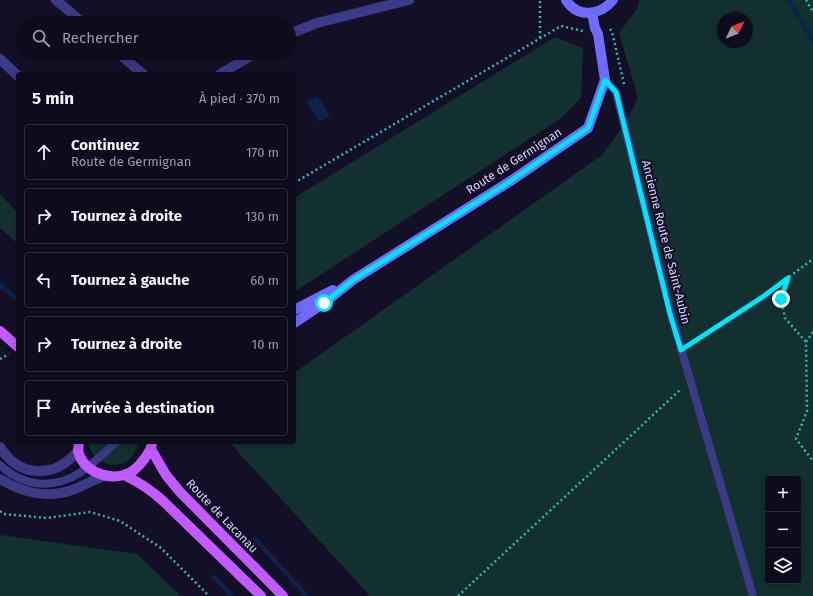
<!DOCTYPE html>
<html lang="fr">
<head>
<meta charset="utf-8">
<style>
	body { margin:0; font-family:"Fira Sans",sans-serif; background:#171425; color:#f1f3f6 }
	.controls { position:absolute; right:12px; bottom:12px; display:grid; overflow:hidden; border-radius:4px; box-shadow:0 2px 10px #0003 }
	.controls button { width:36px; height:36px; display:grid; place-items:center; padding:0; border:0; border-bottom:1px solid #2e2b3b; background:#0e0b1c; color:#f1f3f6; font:20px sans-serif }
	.compass { position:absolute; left:717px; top:12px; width:36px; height:36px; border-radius:50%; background:#0e0b1c; box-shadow:0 2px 10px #0003; rotate:47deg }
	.stop { position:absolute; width:12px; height:12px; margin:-9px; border:3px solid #00e5ff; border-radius:50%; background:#fff }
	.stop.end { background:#00e5ff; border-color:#fff; box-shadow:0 1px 4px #0008 }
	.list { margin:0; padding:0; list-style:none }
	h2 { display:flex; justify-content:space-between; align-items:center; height:52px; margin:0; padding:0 16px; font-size:17px }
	h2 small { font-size:13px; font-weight:400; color:#9b9ba3 }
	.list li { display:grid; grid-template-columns:26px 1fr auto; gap:12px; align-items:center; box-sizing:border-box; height:56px; margin:0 8px 8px; padding:0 8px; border:1px solid #2e2b3b; border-radius:4px }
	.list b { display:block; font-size:15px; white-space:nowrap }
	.list p { margin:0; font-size:13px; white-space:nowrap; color:#9b9ba3 }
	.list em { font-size:13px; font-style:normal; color:#9b9ba3 }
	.icon { flex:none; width:22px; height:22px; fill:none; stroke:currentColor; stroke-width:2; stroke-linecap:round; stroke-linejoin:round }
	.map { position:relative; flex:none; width:813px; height:596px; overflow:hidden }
	.search { position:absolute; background:#0e0b1c; box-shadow:0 2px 10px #0003; left:16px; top:16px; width:280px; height:44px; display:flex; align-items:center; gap:10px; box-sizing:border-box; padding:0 14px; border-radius:22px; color:#9b9ba3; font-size:15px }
	.panel { position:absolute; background:#0e0b1c; box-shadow:0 2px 10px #0003; left:16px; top:72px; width:280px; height:372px; border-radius:4px }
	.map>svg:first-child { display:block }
	.green { fill:#12302f; fill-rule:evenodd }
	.water { fill:#0c2248 }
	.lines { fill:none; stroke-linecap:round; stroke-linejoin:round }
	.stream { stroke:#0c2248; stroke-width:4.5 }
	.path { stroke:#2fb8b0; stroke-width:2.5; stroke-dasharray:2 3; stroke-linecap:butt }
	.lane { stroke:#3d3a85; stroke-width:8 }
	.street { stroke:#3d3a85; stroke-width:10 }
	.secondary { stroke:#6f6bff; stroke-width:10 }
	.primary { stroke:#c25bff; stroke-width:10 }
	.route { stroke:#00e5ff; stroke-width:5 }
	.labels { text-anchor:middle; stroke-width:4; stroke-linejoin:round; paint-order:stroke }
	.street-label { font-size:12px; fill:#d9d4ff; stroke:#130f26 }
</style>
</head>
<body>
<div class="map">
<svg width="813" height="596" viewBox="0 0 813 596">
	<rect width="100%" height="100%" fill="#130f26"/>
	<path class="green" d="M640 0H813V596H370L229 442H294V373L602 155 624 125 638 98 619 33 637 9ZM723 18H747V42H723ZM768 479H798V581H768Z
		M555 37 583 48 581 98 560 119 294 292V198Z
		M0 194 18 213V244L0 228Z
		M88 442H138C134 473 94 472 88 442Z
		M0 535 137 554 181 596H0Z"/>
	<path class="water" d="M318 96 330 116 319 122 307 102Z"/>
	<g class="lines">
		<path class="stream" d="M789 0 813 41
			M0 285 18 300
			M255 539 307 596
			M214 577 232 596"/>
		<path class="path" d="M806 0 813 12
			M610 29 612 32 624 84
			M540 38V0
			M100 53 108 59
			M294 183 561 26 583 31
			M788 279 781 299 785 318 806 342
			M813 332 806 342 807 411 796 439 813 461
			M690 344 764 296 813 259
			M0 359 9 354
			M0 511 4 514 47 518 90 512 120 521 161 548 209 596
			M458 596 681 389"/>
		<path class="lane" d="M605 80 616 92 671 314 753 596
			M0 465C23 487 54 490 81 472 94 463 105 452 116 442"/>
		<path class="street" d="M56 0 83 23
			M289 34 317 23 409 0
			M118 53 143 74
			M0 59 18 76
			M220 74 256 53
			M0 447C20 479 55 478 78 451
			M0 479C23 493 46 499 72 490 83 486 93 480 104 476"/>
		<path class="secondary" d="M566 0C578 19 601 15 613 0
			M294 310 333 290
			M294 323 324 303 353 280 509 182 588 128 605 80 598 34 595 28 592 13"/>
		<path class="primary" d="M0 331 18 347
			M79 442C79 445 78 449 78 451 83 471 106 480 124 475 133 473 140 465 145 458 148 453 151 450 152 444
			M151 449 166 475 180 492 283 596
			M124 475C139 482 151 490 163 501L261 596"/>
	</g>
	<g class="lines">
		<path class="route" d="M324 303 353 280 509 182 588 128 605 80 616 92 670 314 681 350 764 296 788 278 781 299"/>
	</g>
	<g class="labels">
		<g class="street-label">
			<text transform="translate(514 161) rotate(-33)" y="4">Route de Germignan</text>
			<text transform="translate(666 242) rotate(76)" y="4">Ancienne Route de Saint-Aubin</text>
			<text transform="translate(222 516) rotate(46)" y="4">Route de Lacanau</text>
		</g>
	</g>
</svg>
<div class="controls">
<button>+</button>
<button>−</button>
<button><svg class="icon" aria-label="layers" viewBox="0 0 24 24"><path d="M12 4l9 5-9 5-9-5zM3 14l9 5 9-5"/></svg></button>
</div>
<svg class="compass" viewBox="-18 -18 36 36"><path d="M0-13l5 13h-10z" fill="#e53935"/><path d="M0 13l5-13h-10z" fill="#9b9ba3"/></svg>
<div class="stop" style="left:324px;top:303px"></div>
<div class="stop end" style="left:781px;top:299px"></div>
<div class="search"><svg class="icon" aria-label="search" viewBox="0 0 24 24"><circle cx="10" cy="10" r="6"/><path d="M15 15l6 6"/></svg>Rechercher</div>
<section class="panel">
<h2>5 min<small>À pied · 370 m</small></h2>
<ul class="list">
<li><svg class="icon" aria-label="ahead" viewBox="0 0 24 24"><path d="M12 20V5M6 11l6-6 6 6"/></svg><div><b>Continuez</b><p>Route de Germignan</p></div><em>170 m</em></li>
<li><svg class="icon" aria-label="right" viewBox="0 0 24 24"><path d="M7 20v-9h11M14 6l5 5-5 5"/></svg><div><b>Tournez à droite</b></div><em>130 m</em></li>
<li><svg class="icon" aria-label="left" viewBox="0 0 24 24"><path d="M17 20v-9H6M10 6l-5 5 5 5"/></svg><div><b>Tournez à gauche</b></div><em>60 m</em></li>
<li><svg class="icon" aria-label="right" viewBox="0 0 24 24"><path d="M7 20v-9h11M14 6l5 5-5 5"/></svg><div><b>Tournez à droite</b></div><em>10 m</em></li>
<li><svg class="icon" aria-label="arrive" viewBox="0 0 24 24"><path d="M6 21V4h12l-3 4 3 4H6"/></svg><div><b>Arrivée à destination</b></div></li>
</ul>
</section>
</div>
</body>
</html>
